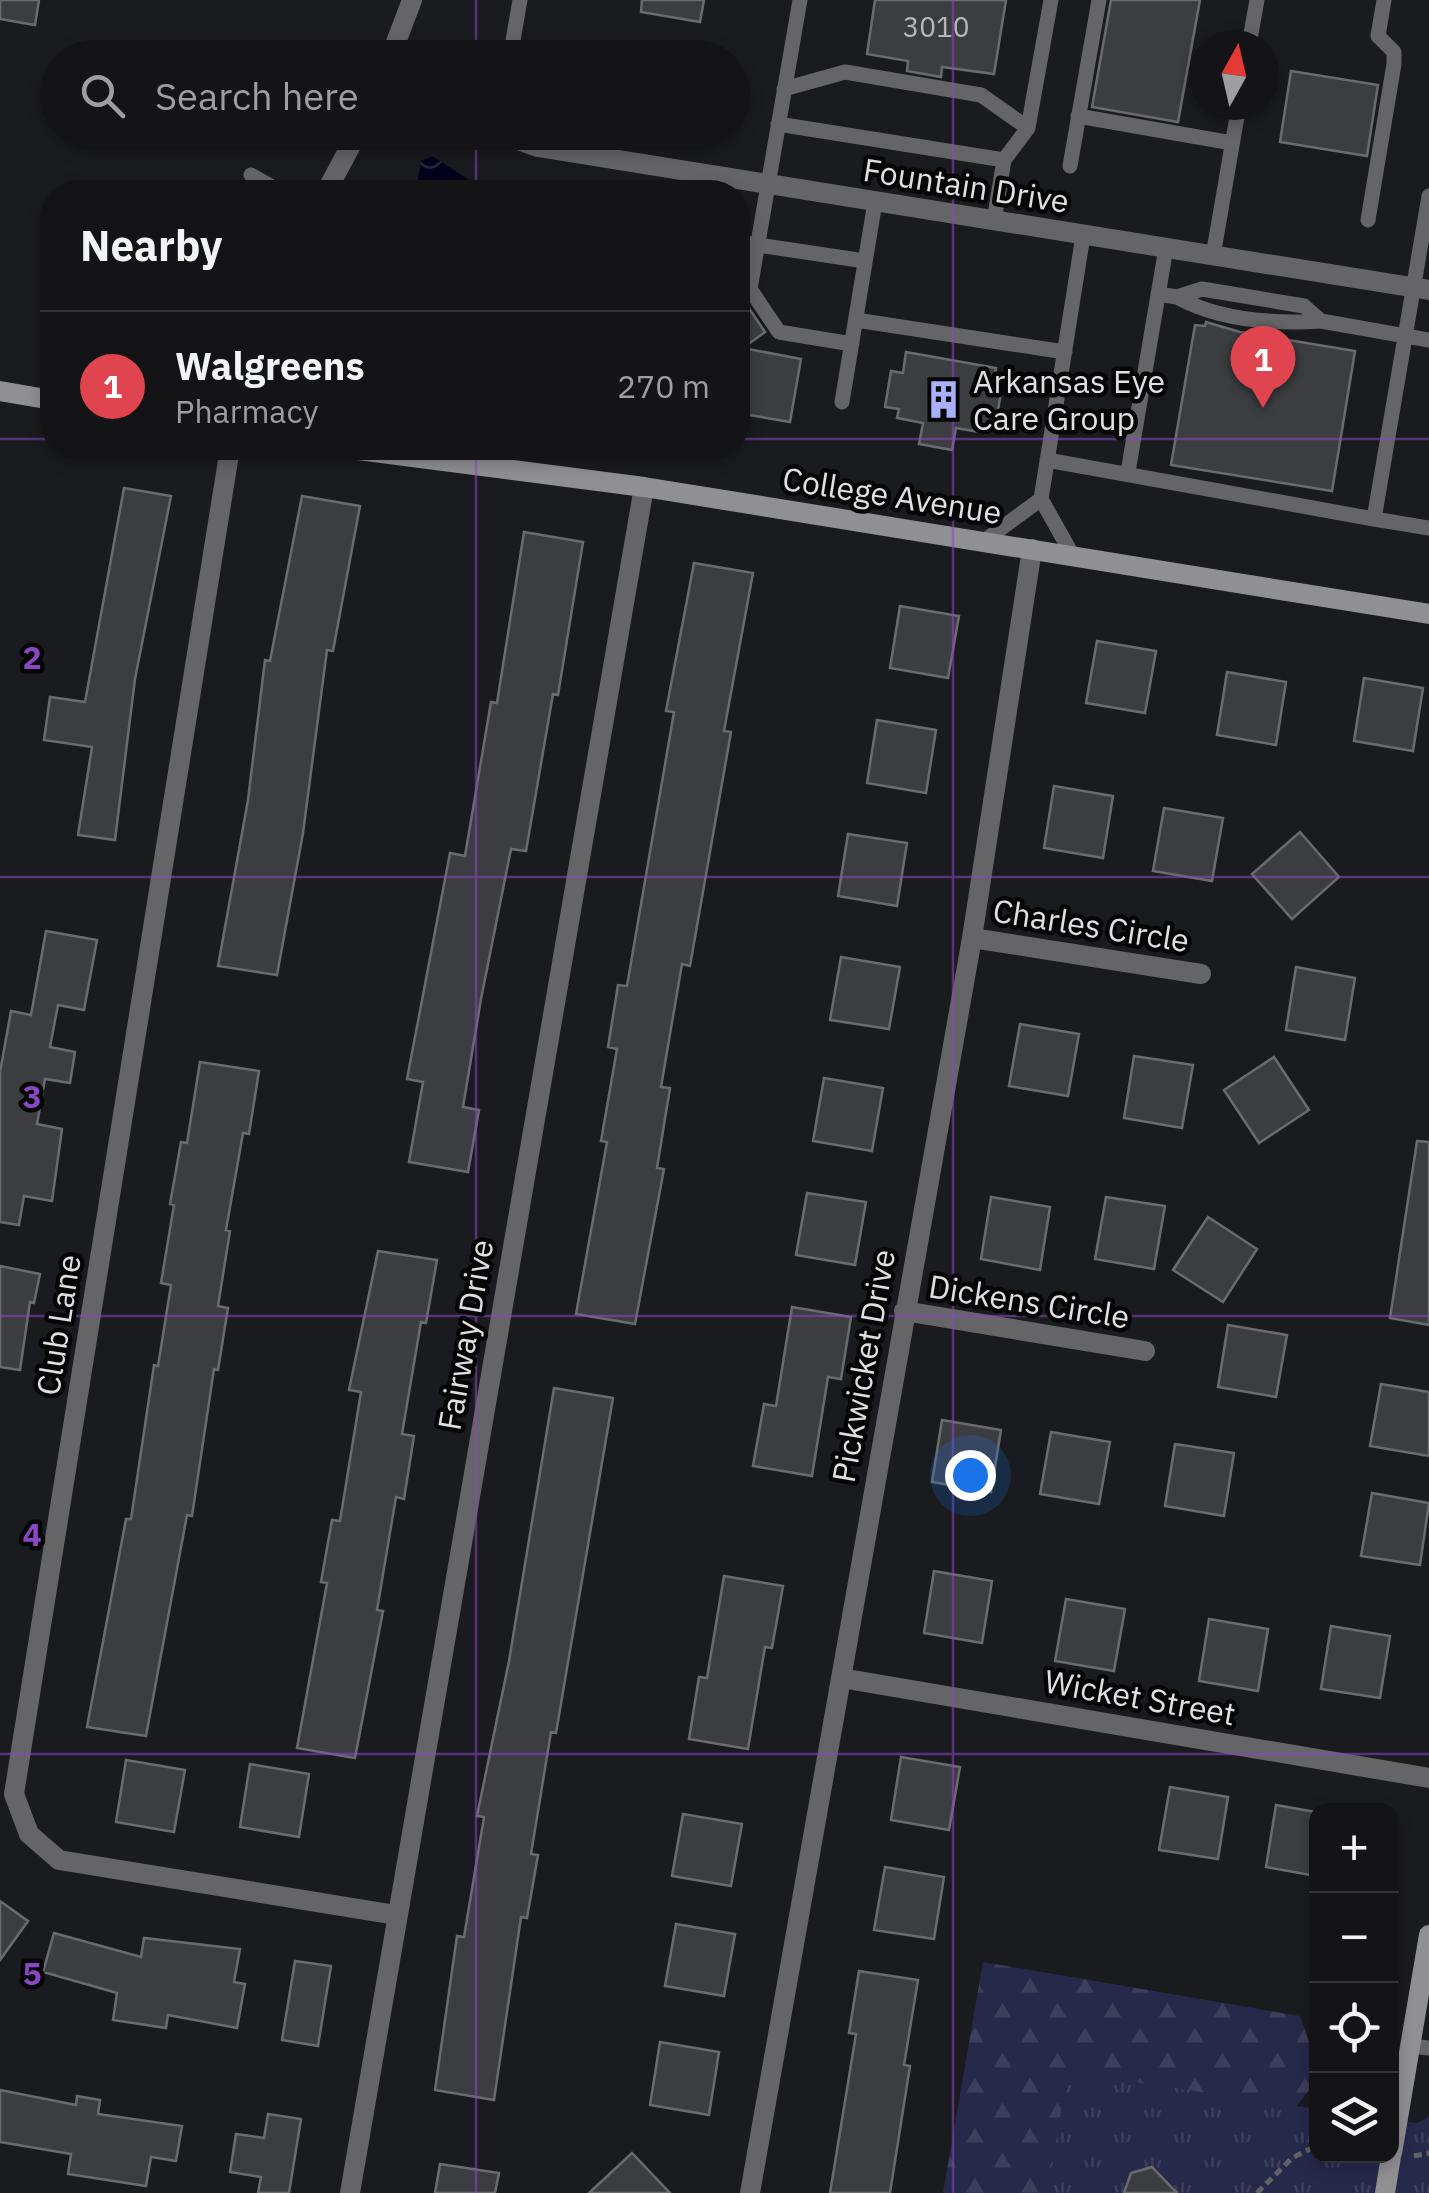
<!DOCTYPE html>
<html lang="en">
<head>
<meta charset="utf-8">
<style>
	body { margin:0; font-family:"IBM Plex Sans",sans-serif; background:#212124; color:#f1f3f6 }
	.controls { position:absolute; right:30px; bottom:30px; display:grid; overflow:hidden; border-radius:20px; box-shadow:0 5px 15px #0003 }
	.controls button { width:90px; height:90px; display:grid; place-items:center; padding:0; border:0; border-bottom:2px solid #333336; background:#141417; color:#f1f3f6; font:50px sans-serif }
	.compass { position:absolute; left:1189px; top:30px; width:90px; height:90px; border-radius:50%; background:#141417; box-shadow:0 5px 15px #0003; rotate:8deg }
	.you { position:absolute; left:970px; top:1475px; width:35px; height:35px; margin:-25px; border:8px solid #fff; border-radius:50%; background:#1a73e8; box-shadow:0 0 0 15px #1a73e833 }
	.badge { display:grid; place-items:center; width:65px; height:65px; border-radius:50%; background:#a8b0fc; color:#fff; font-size:32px; font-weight:700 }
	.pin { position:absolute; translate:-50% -82px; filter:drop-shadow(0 2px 5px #0008) }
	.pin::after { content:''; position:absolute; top:52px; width:35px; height:30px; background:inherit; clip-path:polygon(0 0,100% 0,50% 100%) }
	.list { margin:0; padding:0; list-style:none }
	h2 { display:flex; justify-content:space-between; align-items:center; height:130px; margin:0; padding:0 40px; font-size:42px }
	h2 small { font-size:32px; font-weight:400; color:#9d9ea1 }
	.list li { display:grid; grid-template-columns:65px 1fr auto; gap:30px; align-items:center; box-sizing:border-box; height:150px; padding:0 40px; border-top:2px solid #333336 }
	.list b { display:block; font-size:38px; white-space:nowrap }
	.list p { margin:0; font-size:32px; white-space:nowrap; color:#9d9ea1 }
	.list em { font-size:32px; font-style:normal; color:#9d9ea1 }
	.icon { flex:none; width:55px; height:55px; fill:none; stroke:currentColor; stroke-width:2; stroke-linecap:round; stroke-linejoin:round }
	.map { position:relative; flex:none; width:1429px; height:2193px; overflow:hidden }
	.search { position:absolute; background:#141417; box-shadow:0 5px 15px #0003; left:40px; top:40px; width:710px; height:110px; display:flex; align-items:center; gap:25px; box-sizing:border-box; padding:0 35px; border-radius:55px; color:#9d9ea1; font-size:38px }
	.panel { position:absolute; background:#141417; box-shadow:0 5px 15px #0003; left:40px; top:180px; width:710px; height:280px; border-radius:40px }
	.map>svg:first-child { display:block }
	.forest { fill:url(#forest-firs) }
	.park { fill:url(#park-tufts) }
	.water { fill:url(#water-waves) }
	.building { fill:#3c3d41; stroke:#6a6b6f; stroke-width:2.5 }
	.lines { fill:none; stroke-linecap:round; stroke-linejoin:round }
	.path { stroke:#626266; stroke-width:5; stroke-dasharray:8 5; stroke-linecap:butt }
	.lane { stroke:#656568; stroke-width:15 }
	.street { stroke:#656568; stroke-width:20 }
	.secondary { stroke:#909094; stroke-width:20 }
	.grid { fill:none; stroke:#8a47c4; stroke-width:2.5; stroke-opacity:0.55 }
	.labels { text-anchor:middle; stroke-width:9; stroke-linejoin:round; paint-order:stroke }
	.number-label { font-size:28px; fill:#b7b7ba }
	.street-label { font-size:32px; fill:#e0e0e3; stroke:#060607 }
	.poi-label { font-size:32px; fill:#e0e0e3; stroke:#060607; text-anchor:start }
	.grid-label { font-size:32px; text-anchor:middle; font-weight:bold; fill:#8a47c4; stroke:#060607; stroke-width:9; stroke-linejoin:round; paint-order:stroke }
</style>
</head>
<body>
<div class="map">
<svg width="1429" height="2193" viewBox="0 0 1429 2193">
	<defs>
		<pattern id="forest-firs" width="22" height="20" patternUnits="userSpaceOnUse" patternTransform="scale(2.5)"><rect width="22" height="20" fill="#27294b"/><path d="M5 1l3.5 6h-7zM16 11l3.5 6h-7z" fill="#3c3e5c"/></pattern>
		<pattern id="park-tufts" width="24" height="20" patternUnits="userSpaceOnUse" patternTransform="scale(2.5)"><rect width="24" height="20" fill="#27294b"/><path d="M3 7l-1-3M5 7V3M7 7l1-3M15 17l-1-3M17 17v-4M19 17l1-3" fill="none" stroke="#3c3e5c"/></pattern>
		<pattern id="water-waves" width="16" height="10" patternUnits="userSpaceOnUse" patternTransform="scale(2.5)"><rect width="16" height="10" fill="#04011c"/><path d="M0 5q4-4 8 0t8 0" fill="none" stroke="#28263d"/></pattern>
	</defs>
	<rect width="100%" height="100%" fill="#1a1b1f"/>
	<path class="forest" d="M983 1962 1300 2016 1316 2062V2082L1287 2117 1094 2193H943Z"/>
	<path class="park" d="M1067 2072 1316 2109V2156H1392V2120L1417 2123 1429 2117V2193H1048Z"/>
	<path class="water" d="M432 156 477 185 552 192H411L417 185 421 161Z"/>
	<path class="building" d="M0 0H39L35 25 0 19Z
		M642 0H704L700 22 641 12Z
		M875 0H1006L994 74 942 67 941 77 907 71 908 61 867 54Z
		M1111 0H1200L1178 122 1092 107Z
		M1291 71 1378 85 1367 156 1280 142Z
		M746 304 765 332 743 348 801 359 790 422 738 413V310Z
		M1206 322 1240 332 1355 351 1332 491 1171 465 1195 325 1205 326Z
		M906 352 996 368 992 391 1001 393 995 427 986 425 985 433 956 428 952 450 919 444 923 423 897 418 899 409 885 407 891 371 903 373Z
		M124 488 171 496 135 679 115 840 78 835 92 747 44 740 50 697 85 702Z
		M302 496 360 506 333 651 327 650 303 833 277 975 218 966 248 800 265 660 270 661Z
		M524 532 583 542 558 695 553 694 526 851 511 849 481 999 463 1107 479 1110 468 1172 409 1162 423 1082 407 1079 450 853 465 856 491 702 497 703Z
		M694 563 753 573 724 731 731 732 690 966 682 964 661 1087 670 1088 657 1168 664 1169 635 1324 576 1314 607 1142 601 1141 617 1049 608 1047 618 985 627 986 674 712 666 711Z
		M900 606 959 616 948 678 890 668Z
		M1097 641 1156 651 1145 713 1086 703Z
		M1227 672 1286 682 1276 745 1217 735Z
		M1364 678 1423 688 1413 751 1354 741Z
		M877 720 936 730 926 793 867 783Z
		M1054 786 1113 796 1103 858 1044 848Z
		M1164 808 1223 818 1212 881 1153 871Z
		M1300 832 1339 877 1292 919 1252 874Z
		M848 834 907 843 897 906 838 896Z
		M46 931 97 940 84 1010 58 1005 50 1047 75 1052 70 1083 45 1079 37 1124 62 1129 52 1201 24 1196 19 1225 0 1222V1072L11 1011 31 1015Z
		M841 957 900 967 889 1029 830 1020Z
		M1296 967 1355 978 1345 1040 1286 1030Z
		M1020 1024 1079 1034 1068 1096 1009 1086Z
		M1134 1056 1193 1065 1182 1128 1124 1118Z
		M1274 1057 1309 1110 1259 1143 1224 1090Z
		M200 1062 259 1071 249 1134 243 1133 226 1230 230 1231 218 1306 228 1308 218 1370 214 1369 192 1516 187 1515 146 1736 87 1727 126 1519H131L154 1365 158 1366 171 1285 161 1283 174 1205 170 1204 181 1142 187 1143Z
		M824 1078 883 1088 872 1151 813 1141Z
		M1417 1141 1429 1142V1325L1390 1318Z
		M807 1193 866 1202 855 1265 796 1255Z
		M991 1197 1050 1207 1040 1270 981 1259Z
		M1106 1197 1165 1206 1154 1269 1095 1259Z
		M1208 1217 1257 1249 1223 1302 1173 1270Z
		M378 1251 437 1260 426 1323 421 1322 402 1434 414 1436 404 1499 396 1497 377 1610 383 1611 355 1758 297 1748 327 1583 321 1582 332 1520 340 1521 361 1392 349 1390Z
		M0 1266 40 1274 34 1303 30 1302 20 1370 0 1367Z
		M792 1307 851 1317 841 1379 828 1377 812 1476 753 1466 764 1404 776 1406Z
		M1228 1325 1287 1335 1276 1397 1218 1387Z
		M1381 1384 1429 1392V1456L1370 1446Z
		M554 1388 613 1398 556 1733 551 1732 531 1854 538 1855 527 1918 521 1917 494 2100 435 2090 457 1936 464 1937 484 1817 477 1816 509 1661Z
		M942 1420 1001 1430 991 1492 932 1482Z
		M1051 1432 1110 1442 1099 1504 1040 1494Z
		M1175 1444 1234 1453 1224 1516 1165 1506Z
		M1372 1493 1429 1503 1420 1565 1361 1556Z
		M934 1571 992 1581 982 1643 924 1633Z
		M724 1576 783 1586 772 1648 765 1647 748 1749 689 1739 699 1677 707 1678Z
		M1066 1599 1125 1609 1114 1671 1055 1661Z
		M1209 1619 1268 1629 1258 1691 1199 1681Z
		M1331 1626 1390 1636 1380 1698 1321 1689Z
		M901 1757 960 1767 949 1830 891 1820Z
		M126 1760 185 1770 174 1832 116 1822Z
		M250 1764 309 1774 299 1837 240 1827Z
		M1170 1787 1228 1797 1218 1859 1159 1850Z
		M1276 1805 1316 1812V1876L1266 1867Z
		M683 1814 742 1824 731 1886 672 1876Z
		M885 1867 944 1877 934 1939 874 1930Z
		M0 1901 28 1921 0 1960Z
		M676 1924 735 1934 724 1996 665 1986Z
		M54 1933 141 1957 144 1938 240 1949 234 1982 245 1984 237 2028 168 2015 166 2028 113 2020 117 1993 43 1972Z
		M295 1961 331 1966 318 2046 282 2040Z
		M859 1971 918 1980 904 2065 910 2066 890 2193H830L856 2034 849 2033Z
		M660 2042 719 2052 709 2115 650 2105Z
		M0 2090 76 2105 77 2096 100 2100 98 2114 182 2126 176 2161 151 2157 146 2186 68 2174 71 2154 0 2142Z
		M268 2114 301 2119 289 2193H258L261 2177 230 2172 236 2134 264 2138Z
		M632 2153 670 2193H589Z
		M440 2164 499 2173 495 2193H435Z
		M1152 2167 1177 2193H1124L1131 2173Z"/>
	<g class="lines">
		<path class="path" d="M1414 2156 1429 2153
			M1257 2193 1292 2158 1316 2146"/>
		<path class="lane" d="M800 0 750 289 779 332 852 344
			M1249 45 1257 0
			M510 58 520 0
			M784 89 845 72 981 95 1028 128
			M1078 116 1232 143
			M778 124 1004 160
			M1070 166 1099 0
			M251 175 281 192
			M1368 220 1394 64V52L1378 36 1384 0
			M994 221 1004 160 1028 128 1051 0
			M738 242 865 261
			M1213 256 1239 105
			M1158 294 1177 297 1202 289 1304 306 1321 321 1429 340
			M1177 297C1220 321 1273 324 1321 321
			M856 320 1065 352
			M842 402 875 202
			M1047 460 1374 519 1429 196
			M1128 472 1166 248
			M1374 519 1429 528
			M984 541 1041 499
			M1073 556 1041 499 1083 236
			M1409 2046 1429 2048"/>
		<path class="street" d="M390 58 412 0
			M496 132 538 147 1429 290
			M326 192 358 132
			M230 448 14 1794 29 1834 59 1860 396 1915
			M972 938 1201 974
			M904 1311 1145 1351
			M841 1678 1429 1778
			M350 2193 644 487
			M750 2193 972 938 1032 549"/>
		<path class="secondary" d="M0 391 52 400
			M343 448 644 487 1429 614
			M1392 2153 1429 1935
			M1385 2193 1391 2156"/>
	</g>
	<path class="grid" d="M476 0V58M953 0V2193M476 132V192M0 439H52M738 439H1429M476 448V2193M0 877H1429M0 1316H1429M0 1754H1429"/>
	<defs>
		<symbol id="building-bare" viewBox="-9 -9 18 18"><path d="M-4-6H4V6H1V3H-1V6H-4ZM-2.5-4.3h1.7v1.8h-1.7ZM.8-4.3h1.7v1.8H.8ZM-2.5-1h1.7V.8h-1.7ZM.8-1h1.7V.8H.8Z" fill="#a8b0fc" stroke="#060607" stroke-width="2.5" paint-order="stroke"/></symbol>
	</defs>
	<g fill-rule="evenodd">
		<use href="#building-bare" x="916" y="372" width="55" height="55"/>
	</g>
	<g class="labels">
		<g class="number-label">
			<text x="936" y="37">3010</text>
		</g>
		<g class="street-label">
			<text transform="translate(966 186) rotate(9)" y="11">Fountain Drive</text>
			<text transform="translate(892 496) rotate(9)" y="11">College Avenue</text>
			<text transform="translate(1091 926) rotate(9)" y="11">Charles Circle</text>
			<text transform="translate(1029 1302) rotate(9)" y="11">Dickens Circle</text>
			<text transform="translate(59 1325) rotate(-81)" y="11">Club Lane</text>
			<text transform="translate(466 1335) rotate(-80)" y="11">Fairway Drive</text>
			<text transform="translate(864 1366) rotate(-80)" y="11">Pickwicket Drive</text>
			<text transform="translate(1140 1698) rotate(10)" y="11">Wicket Street</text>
		</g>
		<g class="poi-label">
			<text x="973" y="393">Arkansas Eye<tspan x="973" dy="37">Care Group</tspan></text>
		</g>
	</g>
	<g class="grid-label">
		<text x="32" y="669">2</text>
		<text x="32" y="1108">3</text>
		<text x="32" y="1546">4</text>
		<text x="32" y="1985">5</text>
	</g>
</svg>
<div class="controls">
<button>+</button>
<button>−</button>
<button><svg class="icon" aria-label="locate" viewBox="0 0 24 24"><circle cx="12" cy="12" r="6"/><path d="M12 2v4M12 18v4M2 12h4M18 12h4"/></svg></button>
<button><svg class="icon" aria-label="layers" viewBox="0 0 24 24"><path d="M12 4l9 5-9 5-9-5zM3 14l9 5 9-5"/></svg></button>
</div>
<svg class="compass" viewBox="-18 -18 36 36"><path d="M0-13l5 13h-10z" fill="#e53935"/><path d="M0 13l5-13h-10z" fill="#9d9ea1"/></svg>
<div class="you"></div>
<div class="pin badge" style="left:1263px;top:408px;background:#e0444e">1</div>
<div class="search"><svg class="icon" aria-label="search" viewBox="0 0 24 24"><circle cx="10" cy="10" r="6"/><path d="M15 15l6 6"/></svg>Search here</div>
<section class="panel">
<h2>Nearby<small></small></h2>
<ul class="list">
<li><span class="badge" style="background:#e0444e">1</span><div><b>Walgreens</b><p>Pharmacy</p></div><em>270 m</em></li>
</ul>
</section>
</div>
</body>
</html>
